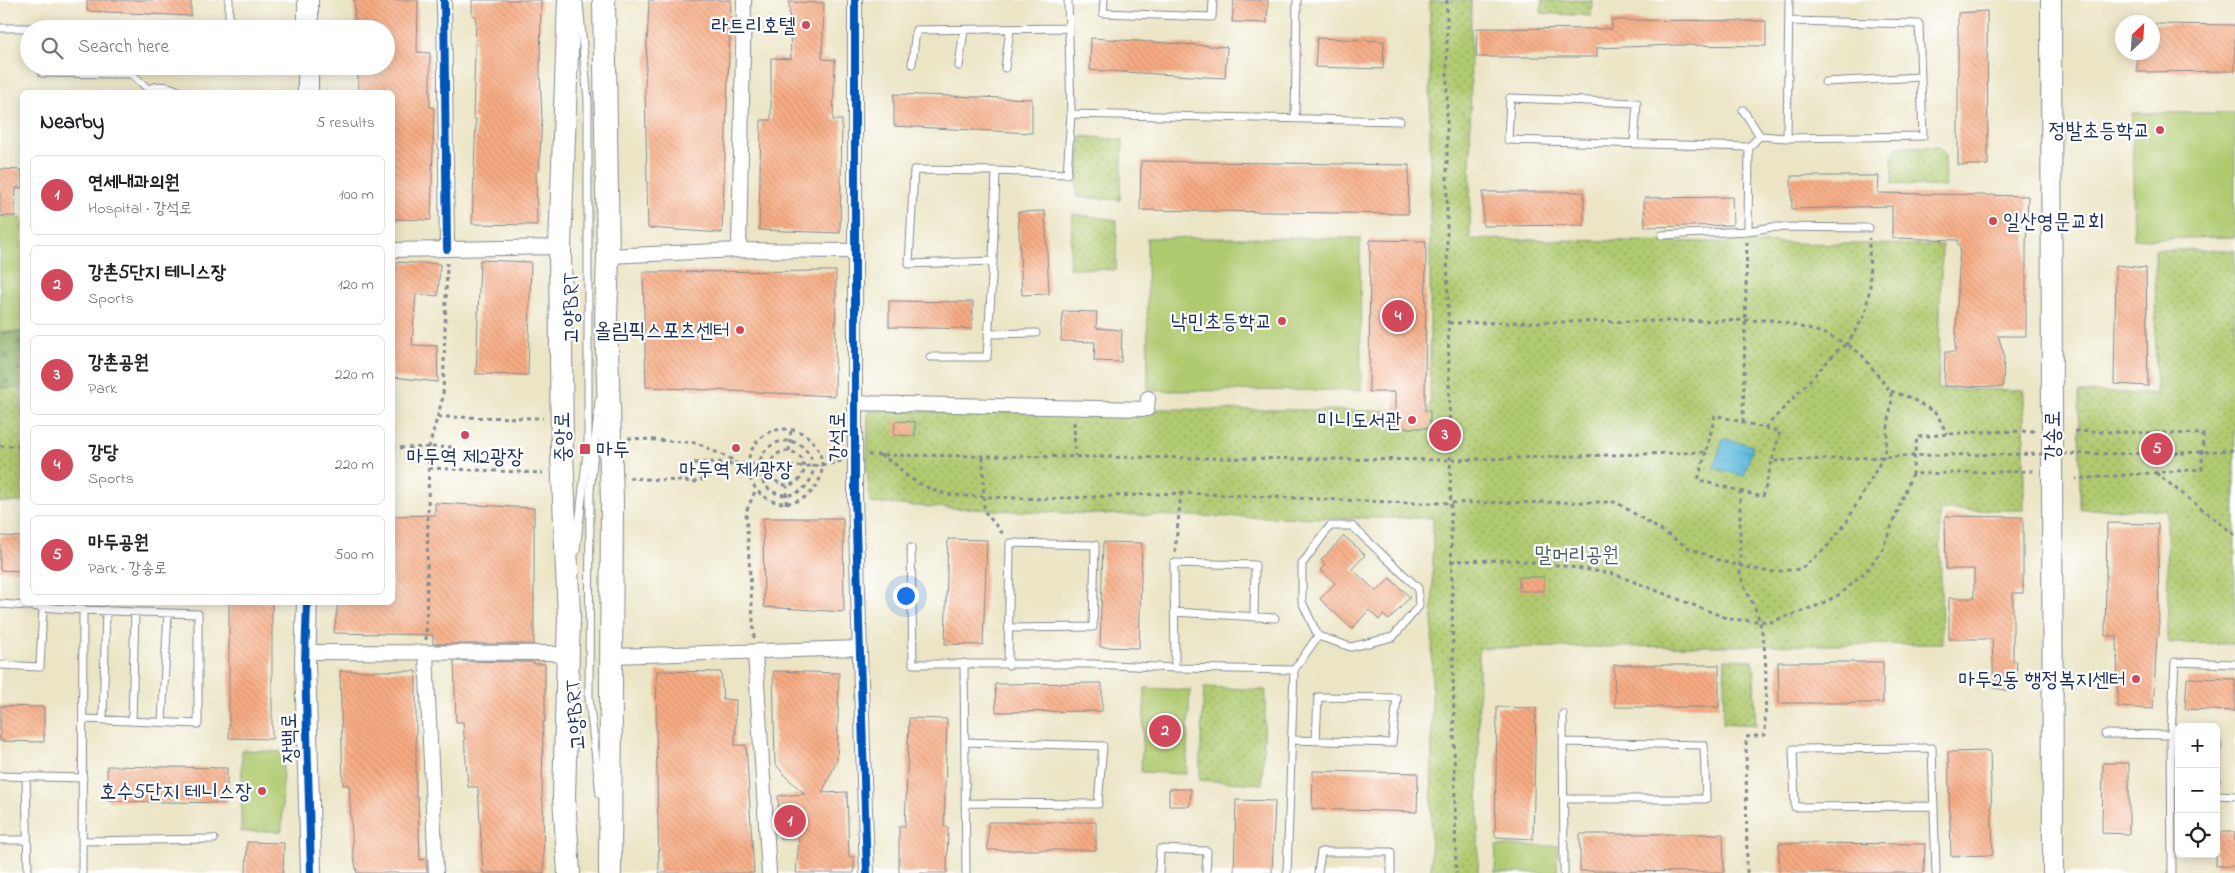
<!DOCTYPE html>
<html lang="en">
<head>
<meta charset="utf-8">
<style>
	body { margin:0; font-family:"Indie Flower","Poor Story",sans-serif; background:#f6f6f6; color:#202124 }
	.controls { position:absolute; right:15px; bottom:15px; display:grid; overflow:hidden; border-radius:8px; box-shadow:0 2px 12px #0003 }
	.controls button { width:45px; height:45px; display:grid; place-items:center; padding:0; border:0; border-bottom:1px solid #e0e0e0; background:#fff; color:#202124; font:25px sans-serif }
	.compass { position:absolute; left:2115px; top:15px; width:45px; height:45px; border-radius:50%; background:#fff; box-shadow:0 2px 12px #0003; rotate:25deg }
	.you { position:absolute; left:905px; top:595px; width:18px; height:18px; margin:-12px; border:4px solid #fff; border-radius:50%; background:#1a73e8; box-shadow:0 0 0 8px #1a73e833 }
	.badge { display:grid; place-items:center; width:32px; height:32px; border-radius:50%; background:#d1495b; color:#fff; font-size:16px; font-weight:700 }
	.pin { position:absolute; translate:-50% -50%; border:2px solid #fff; box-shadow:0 1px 5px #0006 }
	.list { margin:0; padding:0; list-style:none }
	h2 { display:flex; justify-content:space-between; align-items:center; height:65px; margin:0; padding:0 20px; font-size:21px }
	h2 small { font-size:16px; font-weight:400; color:#757577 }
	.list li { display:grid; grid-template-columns:32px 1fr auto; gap:15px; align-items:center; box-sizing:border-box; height:80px; margin:0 10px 10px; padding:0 10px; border:1px solid #e0e0e0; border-radius:8px }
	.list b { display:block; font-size:19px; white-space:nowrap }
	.list p { margin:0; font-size:16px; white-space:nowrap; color:#757577 }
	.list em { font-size:16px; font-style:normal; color:#757577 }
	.icon { flex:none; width:28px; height:28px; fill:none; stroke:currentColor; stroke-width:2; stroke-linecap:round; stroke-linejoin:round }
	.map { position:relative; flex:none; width:2235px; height:873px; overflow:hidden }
	.search { position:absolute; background:#fff; box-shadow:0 2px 12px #0003; left:20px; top:20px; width:375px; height:55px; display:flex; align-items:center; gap:12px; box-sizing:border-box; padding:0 18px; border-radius:28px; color:#757577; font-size:19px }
	.panel { position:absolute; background:#fff; box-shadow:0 2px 12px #0003; left:20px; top:90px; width:375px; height:515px; border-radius:8px }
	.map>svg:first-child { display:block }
	.grass { fill:#b0ca6f; stroke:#667c66 }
	.forest { fill:url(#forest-firs); stroke:#546e60 }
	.park { fill:url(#park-dots); stroke:#667c66 }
	.water { fill:url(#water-ripples); stroke:#3c749c }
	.building { fill:url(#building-back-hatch) }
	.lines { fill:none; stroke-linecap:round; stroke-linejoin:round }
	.lane-casing { stroke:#838a92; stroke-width:9 }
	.street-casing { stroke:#838a92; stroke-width:16 }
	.secondary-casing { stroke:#838a92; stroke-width:22 }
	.primary-casing { stroke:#838a92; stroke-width:24 }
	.path { stroke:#838a92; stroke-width:3; stroke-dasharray:4 4; stroke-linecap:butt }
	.lane { stroke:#fff; stroke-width:7 }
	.street { stroke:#fff; stroke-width:14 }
	.secondary { stroke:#fff; stroke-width:20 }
	.primary { stroke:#fff; stroke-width:22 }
	.path-bridge { stroke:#838a92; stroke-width:3; stroke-dasharray:4 4; stroke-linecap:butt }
	.cycleway-casing { stroke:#fff; stroke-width:11 }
	.cycleway { stroke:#0057b8; stroke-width:8 }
	.poi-dot { fill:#d1495b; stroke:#fff; stroke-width:2 }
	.labels { text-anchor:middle; stroke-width:4.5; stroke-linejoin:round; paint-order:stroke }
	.poi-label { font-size:21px; fill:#1b2f5e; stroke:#fff; text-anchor:end }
	.street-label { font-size:21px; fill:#1b2f5e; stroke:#fff }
	.park-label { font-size:21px; fill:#485e63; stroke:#fff }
</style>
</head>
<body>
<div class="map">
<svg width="2235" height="873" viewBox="0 0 2235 873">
	<defs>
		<pattern id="forest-firs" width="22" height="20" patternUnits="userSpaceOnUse" patternTransform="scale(1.25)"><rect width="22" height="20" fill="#8cae62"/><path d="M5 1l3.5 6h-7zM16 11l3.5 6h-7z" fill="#728e54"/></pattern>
		<pattern id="park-dots" width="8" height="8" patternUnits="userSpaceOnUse" patternTransform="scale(1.25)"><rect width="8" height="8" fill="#b0ca6f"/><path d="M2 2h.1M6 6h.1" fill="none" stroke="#8ea45e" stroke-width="1.8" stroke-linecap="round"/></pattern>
		<pattern id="water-ripples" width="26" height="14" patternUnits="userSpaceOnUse" patternTransform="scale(1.25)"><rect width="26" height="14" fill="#5dbadb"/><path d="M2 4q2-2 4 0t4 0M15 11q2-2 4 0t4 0" fill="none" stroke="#4c98b5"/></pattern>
		<pattern id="building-back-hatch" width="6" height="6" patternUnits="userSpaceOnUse" patternTransform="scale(1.25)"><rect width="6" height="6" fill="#f7ab82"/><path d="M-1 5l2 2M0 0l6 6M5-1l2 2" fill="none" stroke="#d39373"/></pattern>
	</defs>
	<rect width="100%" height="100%" fill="#fff"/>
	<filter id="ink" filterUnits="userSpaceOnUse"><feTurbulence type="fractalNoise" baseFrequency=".02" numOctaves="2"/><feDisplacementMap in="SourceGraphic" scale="10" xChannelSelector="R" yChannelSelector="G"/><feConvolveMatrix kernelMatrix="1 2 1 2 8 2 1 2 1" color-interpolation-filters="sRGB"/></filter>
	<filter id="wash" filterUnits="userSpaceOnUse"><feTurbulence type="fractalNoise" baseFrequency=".0096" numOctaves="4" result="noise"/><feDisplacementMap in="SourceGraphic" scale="20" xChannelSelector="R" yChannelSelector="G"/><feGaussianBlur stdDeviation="1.12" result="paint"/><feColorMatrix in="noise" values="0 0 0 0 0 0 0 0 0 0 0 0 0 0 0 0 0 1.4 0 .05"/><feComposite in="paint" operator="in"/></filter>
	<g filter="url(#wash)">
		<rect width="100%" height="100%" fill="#ebe5c5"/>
		<path class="grass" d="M2132 113H2235V237L2134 239Z
			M0 216 22 217V332H0Z
			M1147 238H1360L1361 390 1148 391Z
			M1145 688 1190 690 1186 774 1141 772Z
			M242 750 283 752 282 831 241 832Z
			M1496 846H1558L1557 873H1495Z"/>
		<path class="forest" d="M0 332H22V388H0Z"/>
		<path class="park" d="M1430 0H1471L1470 239 1942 245 1938 389 2024 390V510H1940L1942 644 1479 648 1478 873H1431L1433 518C1245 518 1057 516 870 503L867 470 868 411 1156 413V409L1430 411Z
			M1542 0H1592L1591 16 1541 13Z
			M1081 136 1123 140 1120 200 1076 197Z
			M1898 147H1939L1945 155 1946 187 1893 184 1892 156Z
			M1073 214 1117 220 1116 270 1069 268Z
			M2155 250H2235V644L2168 643 2167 510 2080 509 2079 392 2156 394Z
			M0 388H22V502H0Z
			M1725 659 1753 660 1756 725 1723 723Z
			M1204 687 1266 690 1262 784 1199 780Z"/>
		<path class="water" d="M1723 438 1753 446 1744 476 1714 468Z"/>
		<g id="blocks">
			<path class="building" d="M87 0H191V16L87 11Z
				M354 0H418L417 52 430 53V107L434 108 431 220 392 219V92H358V66H386V29H355Z
				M472 0H541L540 75 542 119 539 171H536L537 225 472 224 476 119H473L476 16 472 15Z
				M649 0H731L722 233 648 228 645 87Z
				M1234 0H1268L1267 23 1232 22Z
				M789 2 824 3 822 59 835 60 833 120H842L840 233 759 230 761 120H771V58L791 59Z
				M1987 11 1988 165H1958V13Z
				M1611 20 1766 21V46L1677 45 1597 48V57H1476L1477 28 1612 29Z
				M2152 24 2235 25V71L2137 72V52H2152Z
				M1091 38 1227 47 1225 78 1090 70Z
				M1317 38 1384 41 1383 69 1315 67Z
				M894 94 1032 99V133L894 126Z
				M1141 161 1409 165 1408 214 1140 210Z
				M0 169 22 170V188H16L15 216H0Z
				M1791 176H1879L1878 193 2028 196 2026 246V336H1998L2004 354 2003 387 1944 386 1945 352H1955L1960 246H1958V240L1892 238V206L1792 209Z
				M1483 192H1584V225L1483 226Z
				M1732 197 1733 225 1645 227 1644 198Z
				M1045 211 1049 294 1022 295 1018 212Z
				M1370 240 1426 241 1425 411H1430V428H1395V392H1369Z
				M480 260 531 262 528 375 476 374Z
				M392 262 440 264 438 296 416 294 412 345 437 346 438 382 392 377Z
				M2116 265 2146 268 2148 386 2114 384Z
				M836 271 835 396 646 387 643 272Z
				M889 301 973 302 972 329 889 327Z
				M1063 311 1097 312 1096 328 1122 330 1121 362 1094 361 1095 342 1061 341Z
				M895 421 915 422V436L894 435Z
				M435 503 534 508V644H433V635L334 633 338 602H392V516L435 515Z
				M1945 516 2023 517V593H2013V661H2017L2015 692 1994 688 1992 639H1949V598H1974V569H1946Z
				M763 518H843L844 612 764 607Z
				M2107 523 2158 524 2159 636H2157L2153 709 2118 707 2117 636H2105Z
				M0 536 22 537V571L0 570Z
				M1344 536 1365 555 1352 569 1377 592 1390 578 1410 597 1389 620 1383 615 1379 620 1369 610 1352 629 1320 599 1335 583 1320 570 1325 564 1321 560Z
				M948 539 987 540 983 645 945 644Z
				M1103 542 1142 543 1139 648 1100 647Z
				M1519 577H1544V591H1519Z
				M229 602H272V739L229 738Z
				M454 661 534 662V664H545V722H543L542 800H543L544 873H483L478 787H468L463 722H456Z
				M1778 662H1883V703H1779Z
				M1614 665H1719V707H1615Z
				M340 671H416V797H418L420 860 426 859 427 873H357L353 853 349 785H343Z
				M657 671 721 672 723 699 736 700 735 745H746L754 873H659L656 727Z
				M773 671 839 673 837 761 822 793 847 792 849 857H854V873H796L799 839H780L778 796 805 794 784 775 775 763Z
				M2187 678 2235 679V711L2185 709Z
				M1102 683V711L996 712 995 684Z
				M0 706 44 707V742L0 741Z
				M1497 707 1536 708 1533 839 1495 837Z
				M909 718 947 719 944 827H948L947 873H899V826H905Z
				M1990 751 1993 855 1951 856 1948 752Z
				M2103 763H2129V834L2102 833Z
				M107 766 227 768V803L107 801Z
				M1313 771 1418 773 1417 812 1312 809Z
				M1169 789H1191L1190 806H1169Z
				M1236 800 1275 801 1272 873H1234Z
				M988 822H1096V850H988Z
				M2216 832H2235V866H2216Z
				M1580 834H1723L1724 872 1580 871Z
				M247 842 284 843 283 873H246Z
				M1779 843 1925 844 1924 873H1779Z"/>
		</g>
	</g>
	<g filter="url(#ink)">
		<use href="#blocks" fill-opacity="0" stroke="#838a92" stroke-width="1"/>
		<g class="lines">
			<defs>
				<path id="lane" d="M1104 0 1103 13 1212 17 1213 0
					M1790 21 1919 24 1923 136 1787 138 1760 136 1749 147 1748 231 1773 227 1869 228
					M0 28 229 27V0
					M912 64 916 30 1069 28
					M959 66 964 30
					M1005 68 1010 29
					M42 73 132 74 148 89C160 84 170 86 180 92
					M1825 82 1921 77
					M1743 110 1760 136
					M1071 114 1400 121
					M1295 118 1297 0
					M1787 138 1789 0
					M1634 144 1637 103 1510 98 1508 140 1749 147
					M1662 235 1748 231
					M993 261 909 264 914 170 996 171
					M988 334 1036 333
					M930 357H987L993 261 996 171 1067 174 1071 114 1068 0
					M599 401 590 492 589 698 600 794
					M1330 526H1352L1418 588 1419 606 1393 637 1351 647 1318 636 1302 602V564Z
					M911 548 913 664H1092L1175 668 1174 563 1255 565 1254 616
					M576 551 588 444V101L579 3
					M0 604 83 610 198 614V724L83 719
					M1174 612 1275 618
					M964 663 966 873
					M0 665 40 667 43 607
					M1008 665 1010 543 1095 545 1093 627 1009 628
					M1175 668 1294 670 1287 873
					M1294 670 1318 636
					M1563 714 1564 873
					M103 719 106 610
					M132 721 135 612
					M162 722 168 613
					M2105 734 2171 735
					M1292 740 1392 743 1397 698 1318 697 1316 740
					M965 742 1103 746 1098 804 965 803
					M1563 742 1704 745 1706 799H1564
					M0 776 83 778
					M26 776 28 873
					M2216 781 2218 745
					M2216 795 2235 796
					M1934 806 1795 807 1793 749 1932 748 1936 873
					M0 840H26
					M83 841 214 839
					M82 873 83 610
					M1159 873 1160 849 1207 851 1206 873
					M1318 873 1321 852H1391V873
					M2172 873 2171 735 2175 662 2235 664"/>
				<path id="street" d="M444 0 447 249
					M855 0V497L867 873
					M392 250 560 247
					M739 250 744 0
					M608 256 739 250 854 251
					M855 403 1147 409 1148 398
					M305 652 550 653 568 657
					M755 652 769 873
					M426 653 436 873
					M613 656 860 648"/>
				<path id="secondary" d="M308 0V29
					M2051 0 2053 873
					M308 66V92
					M307 602 305 662 311 873"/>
				<path id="primary" d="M604 0 608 256 606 319 612 500 610 873
					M569 873 564 797 569 615 562 454 560 247 569 0"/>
			</defs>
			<use href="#lane" class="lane-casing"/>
			<use href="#street" class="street-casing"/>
			<use href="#secondary" class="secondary-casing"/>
			<use href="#primary" class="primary-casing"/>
			<path class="path" d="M1447 0V239L1456 873
				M1449 323 1774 320 1823 333 1847 344 1865 315 1870 286 1869 238
				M1891 391 1911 398 1937 414 1947 434
				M438 417 543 418
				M1074 422 1075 456
				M1743 422 1747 240
				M748 466a37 37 0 1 1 74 0a37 37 0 1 1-74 0Z
				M2034 431 1972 432 1917 437 1912 474 2034 471
				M2075 431 2203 434 2202 469 2076 479
				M628 438 697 443 735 461
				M759 468a27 27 0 1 1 54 0a27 27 0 1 1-54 0Z
				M0 446H22
				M392 448 455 447
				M770 468a17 17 0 1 1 34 0a17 17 0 1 1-34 0Z
				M789 451 791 430
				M1706 452 1698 480 1740 491V574C1745 591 1756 606 1760 623 1769 658 1765 699 1765 735L1746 737 1747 873
				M2181 453 2235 450
				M868 455 1450 460 1706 452 1715 415 1780 432 1772 461 1935 455
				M880 455 895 464 908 477 930 489 945 494 966 496 1044 499 1181 493 1412 503 1616 502 1689 548 1724 562 1769 572 1801 569 1825 549 1846 523 1884 456 1892 398 1890 391 1862 355 1847 344 1840 348 1765 428
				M983 456 984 511 1004 535
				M694 463C743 459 794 474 842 461
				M429 468 543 473
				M2156 473 2235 535
				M629 478 698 482 735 462
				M1740 491 1763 497 1772 461
				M786 504 787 486
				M1175 552 1181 493
				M1451 561 1512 560 1558 565 1614 574 1729 619 1771 622 1819 605 1842 593 1869 568 1883 548 1912 474
				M754 638 746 512 756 489
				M426 640 429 447 443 397 447 263"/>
			<use href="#lane" class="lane"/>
			<use href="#street" class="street"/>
			<use href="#secondary" class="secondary"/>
			<use href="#primary" class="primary"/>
			<path class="path-bridge" d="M1935 455 2181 453"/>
			<defs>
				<path id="cycleway" d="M444 0 447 249
					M855 0V497L867 873
					M307 602 305 662 311 873"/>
			</defs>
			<use href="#cycleway" class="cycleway-casing"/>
			<use href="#cycleway" class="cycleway"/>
		</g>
	</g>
	<g class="poi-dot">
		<circle cx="806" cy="25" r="5"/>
		<circle cx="2160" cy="130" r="5"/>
		<circle cx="1993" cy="221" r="5"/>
		<circle cx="1282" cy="321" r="5"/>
		<circle cx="740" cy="330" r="5"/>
		<circle cx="1412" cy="420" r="5"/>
		<circle cx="465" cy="435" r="5"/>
		<circle cx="736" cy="448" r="5"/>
		<rect x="579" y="443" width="12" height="12" rx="2.5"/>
		<circle cx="2136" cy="679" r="5"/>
		<circle cx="262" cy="791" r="5"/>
	</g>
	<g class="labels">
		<g class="poi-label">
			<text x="796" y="32">라트리호텔</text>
			<text x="2150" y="137">정발초등학교</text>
			<text x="2003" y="228" text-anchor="start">일산영문교회</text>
			<text x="1272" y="328">낙민초등학교</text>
			<text x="730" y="337">올림픽스포츠센터</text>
			<text x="1402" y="427">미니도서관</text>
			<text x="596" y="456" text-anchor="start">마두</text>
			<text x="465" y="463" text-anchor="middle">마두역 제2광장</text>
			<text x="736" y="476" text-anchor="middle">마두역 제1광장</text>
			<text x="2126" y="686">마두2동 행정복지센터</text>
			<text x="252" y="798">호수5단지 테니스장</text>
		</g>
		<g class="street-label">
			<text transform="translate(571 308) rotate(-90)" y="7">고양BRT</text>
			<text transform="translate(2052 436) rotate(-90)" y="7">강송로</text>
			<text transform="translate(562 437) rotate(-91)" y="7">중앙로</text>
			<text transform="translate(837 437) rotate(-90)" y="7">강석로</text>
			<text transform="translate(575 715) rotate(-95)" y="7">고양BRT</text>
			<text transform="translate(289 738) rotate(-92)" y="7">장백로</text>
		</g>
		<g class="park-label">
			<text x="1577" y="561">말머리공원</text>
		</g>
	</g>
</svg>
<div class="controls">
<button>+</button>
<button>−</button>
<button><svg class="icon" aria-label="locate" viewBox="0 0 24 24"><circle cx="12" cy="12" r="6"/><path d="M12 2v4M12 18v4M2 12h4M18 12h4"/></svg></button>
</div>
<svg class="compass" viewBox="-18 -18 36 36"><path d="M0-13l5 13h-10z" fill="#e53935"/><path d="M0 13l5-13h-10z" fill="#757577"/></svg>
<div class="you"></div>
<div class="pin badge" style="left:790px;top:821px">1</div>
<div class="pin badge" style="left:1165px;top:731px">2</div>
<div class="pin badge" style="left:1445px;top:435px">3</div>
<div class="pin badge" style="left:1398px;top:316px">4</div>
<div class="pin badge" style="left:2157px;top:449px">5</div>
<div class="search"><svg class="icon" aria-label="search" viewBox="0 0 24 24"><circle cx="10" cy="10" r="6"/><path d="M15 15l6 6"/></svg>Search here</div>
<section class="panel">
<h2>Nearby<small>5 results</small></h2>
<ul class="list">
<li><span class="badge">1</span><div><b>연세내과의원</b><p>Hospital · 강석로</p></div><em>100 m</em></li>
<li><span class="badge">2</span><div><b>강촌5단지 테니스장</b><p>Sports</p></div><em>120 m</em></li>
<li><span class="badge">3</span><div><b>강촌공원</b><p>Park</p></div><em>220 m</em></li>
<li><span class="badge">4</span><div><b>강당</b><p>Sports</p></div><em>220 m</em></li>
<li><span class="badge">5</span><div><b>마두공원</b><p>Park · 강송로</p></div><em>500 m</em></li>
</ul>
</section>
</div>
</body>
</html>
